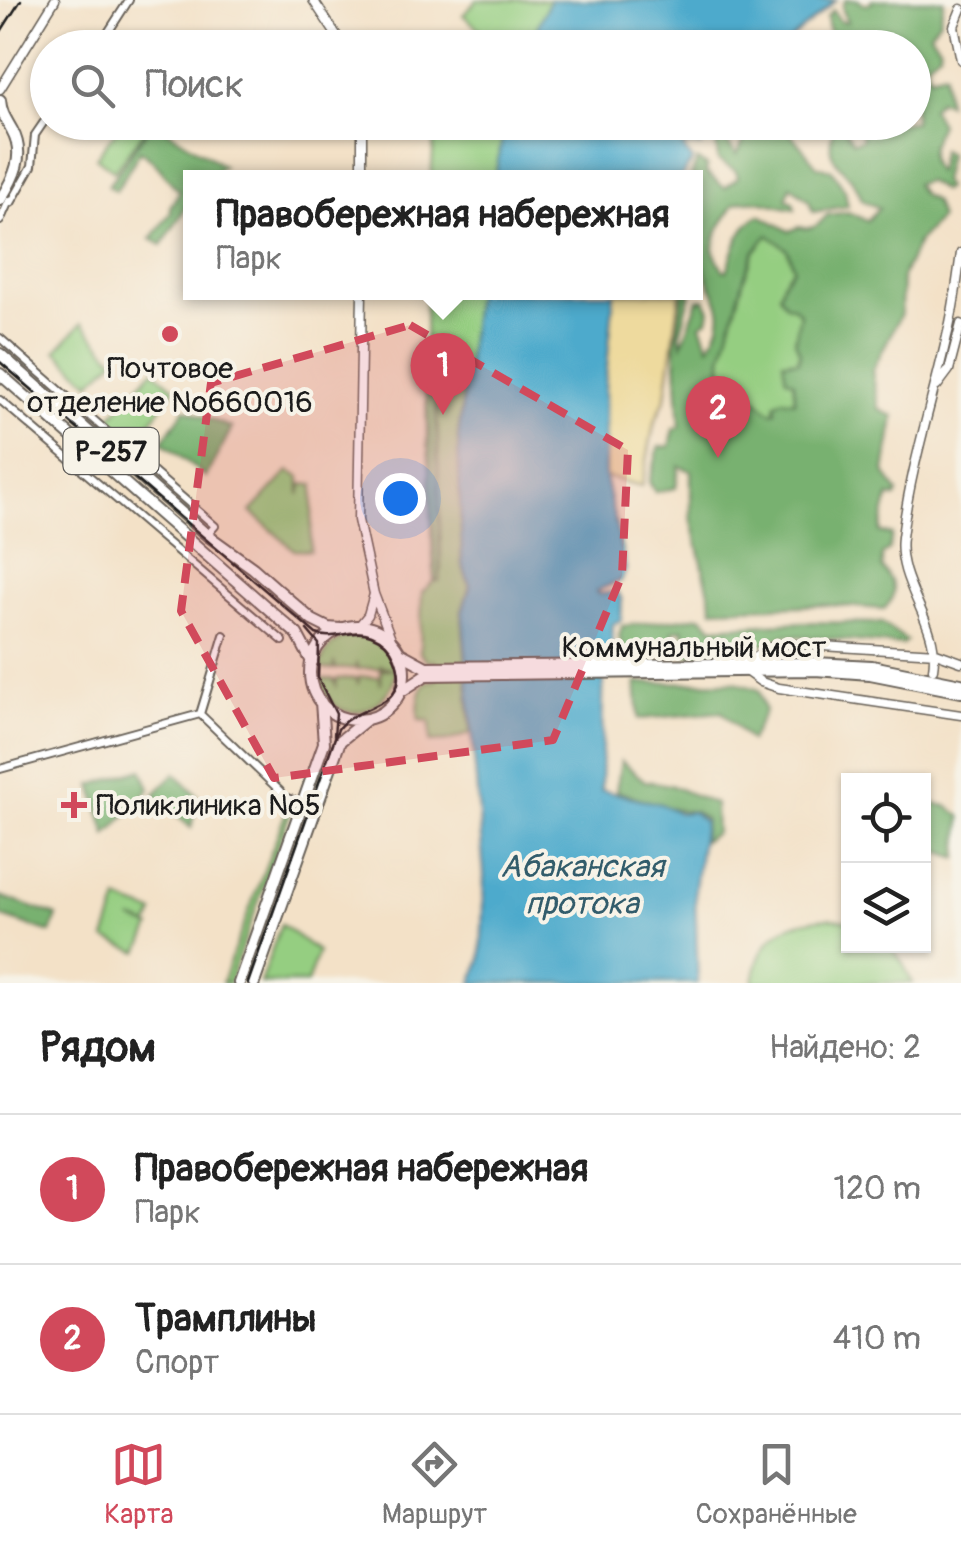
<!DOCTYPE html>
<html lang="ru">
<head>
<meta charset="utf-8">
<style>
	body { margin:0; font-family:Pangolin,sans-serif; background:#f6f6f6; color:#222 }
	.controls { position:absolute; right:30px; bottom:30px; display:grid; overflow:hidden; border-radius:0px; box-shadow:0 2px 8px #0004 }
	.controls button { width:90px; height:90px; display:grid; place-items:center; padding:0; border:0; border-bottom:2px solid #e0e0e0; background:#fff; color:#222; font:50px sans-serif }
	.you { position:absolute; left:400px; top:498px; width:35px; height:35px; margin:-25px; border:8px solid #fff; border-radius:50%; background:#1a73e8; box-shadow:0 0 0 15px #1a73e833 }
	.badge { display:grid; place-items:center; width:65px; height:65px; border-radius:50%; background:#d1495b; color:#fff; font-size:32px; font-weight:700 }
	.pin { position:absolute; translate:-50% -82px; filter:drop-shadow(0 2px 5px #0008) }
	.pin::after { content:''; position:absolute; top:52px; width:35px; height:30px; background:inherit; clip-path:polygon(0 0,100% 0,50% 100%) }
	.popup { position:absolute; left:183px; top:170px; width:520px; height:130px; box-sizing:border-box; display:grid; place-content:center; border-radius:0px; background:#fff; filter:drop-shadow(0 2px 8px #0005); font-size:32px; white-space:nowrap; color:#767676 }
	.popup b { font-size:38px; color:#222 }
	.popup::after { content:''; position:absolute; left:50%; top:100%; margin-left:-20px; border:20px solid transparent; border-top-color:#fff }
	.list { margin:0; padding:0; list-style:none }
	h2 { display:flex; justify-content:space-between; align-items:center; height:130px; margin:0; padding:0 40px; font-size:42px }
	h2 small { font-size:32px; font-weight:400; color:#767676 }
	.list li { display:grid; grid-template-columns:65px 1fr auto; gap:30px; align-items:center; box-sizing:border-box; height:150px; padding:0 40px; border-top:2px solid #e0e0e0 }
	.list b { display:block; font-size:38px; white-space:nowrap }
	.list p { margin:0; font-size:32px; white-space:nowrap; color:#767676 }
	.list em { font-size:32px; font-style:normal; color:#767676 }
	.icon { flex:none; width:55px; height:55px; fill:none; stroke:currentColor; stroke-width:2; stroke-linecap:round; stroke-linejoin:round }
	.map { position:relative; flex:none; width:961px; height:983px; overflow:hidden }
	.search { position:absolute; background:#fff; box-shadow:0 2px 8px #0004; left:30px; right:30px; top:30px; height:110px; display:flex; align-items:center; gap:25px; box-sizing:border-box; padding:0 35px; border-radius:55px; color:#767676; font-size:38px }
	.sheet { height:430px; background:#fff }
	nav { display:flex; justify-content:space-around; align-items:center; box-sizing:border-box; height:140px; border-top:2px solid #e0e0e0; background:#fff; font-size:28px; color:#767676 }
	nav a { display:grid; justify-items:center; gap:5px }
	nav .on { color:#d1495b }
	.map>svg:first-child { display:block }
	.green { fill:#95ce81; stroke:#58754e; stroke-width:2.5 }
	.forest { fill:#78b16f; stroke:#4a6646; stroke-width:2.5; fill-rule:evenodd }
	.sand { fill:#eeda9e; stroke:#857b5d; stroke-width:2.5 }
	.water { fill:#4eaacc; stroke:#356374; stroke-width:2.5 }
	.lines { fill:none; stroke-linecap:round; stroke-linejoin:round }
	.minor-casing { stroke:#676158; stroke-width:10 }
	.major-casing { stroke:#676158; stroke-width:11 }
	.highway-casing { stroke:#676158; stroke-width:14 }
	.minor { stroke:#fff; stroke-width:6 }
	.major { stroke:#fff; stroke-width:8 }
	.highway { stroke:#fff; stroke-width:10 }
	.tram { stroke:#1c1c1c; stroke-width:2.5 }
	.rail { stroke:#1c1c1c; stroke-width:2.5 }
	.marked { fill:#d1495b; fill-opacity:0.2; stroke:#d1495b; stroke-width:8; stroke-dasharray:20 12; stroke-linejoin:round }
	.poi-dot { fill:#d1495b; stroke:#f7f3e8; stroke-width:4 }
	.labels { text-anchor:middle; stroke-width:8; stroke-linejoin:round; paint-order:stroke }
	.shield { fill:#f7f3e8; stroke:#5e5c59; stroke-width:2.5 }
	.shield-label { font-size:28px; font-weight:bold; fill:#1c1c1c }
	.poi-label { font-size:30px; fill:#1c1c1c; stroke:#f7f3e8 }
	.street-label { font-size:30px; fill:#1c1c1c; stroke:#f7f3e8 }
	.water-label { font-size:32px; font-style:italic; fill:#325c6b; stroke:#f7f3e8 }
</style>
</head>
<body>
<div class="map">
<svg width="961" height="983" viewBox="0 0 961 983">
	<rect width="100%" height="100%" fill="#f7f3e8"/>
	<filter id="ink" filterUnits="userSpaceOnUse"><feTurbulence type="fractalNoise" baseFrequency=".01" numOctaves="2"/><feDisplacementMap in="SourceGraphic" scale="20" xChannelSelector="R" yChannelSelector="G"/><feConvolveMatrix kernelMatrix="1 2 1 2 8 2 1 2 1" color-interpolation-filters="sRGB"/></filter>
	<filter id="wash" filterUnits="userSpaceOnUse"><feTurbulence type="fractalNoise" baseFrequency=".0048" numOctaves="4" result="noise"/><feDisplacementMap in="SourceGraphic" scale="40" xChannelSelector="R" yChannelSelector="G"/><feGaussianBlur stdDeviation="2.25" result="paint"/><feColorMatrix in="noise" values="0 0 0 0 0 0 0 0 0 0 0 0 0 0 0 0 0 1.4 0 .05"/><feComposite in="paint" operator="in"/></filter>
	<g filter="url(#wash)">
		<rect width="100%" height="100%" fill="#f3e1c7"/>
		<path class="green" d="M477 0H550L528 48 479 47 487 36 463 15Z
			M122 123H137L146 129 114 171 96 157Z
			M442 123H505L495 177 431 178 434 141Z
			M768 234 787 249 794 268 787 275 792 306 800 313 795 341 800 353 797 362 791 360 795 401 771 412 722 370V357L744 278 754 252Z
			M425 293H475L458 437 462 564 470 586 462 612 471 733 448 741 430 742V721L419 720C417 708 419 691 426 681L436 680 435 661H427L420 653 422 592 434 581 431 449 427 447Z
			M82 323 115 360 90 383 56 351Z
			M153 370 175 388 135 444 108 420Z
			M289 471 300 477V495L302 484 314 485 310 551 294 550 251 512Z
			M361 634C450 652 347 768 319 679H333L336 685 337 679 356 678 358 684 359 677H380L381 685V670L393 668 381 667V664L380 668 358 669 357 662V668L336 669 334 662V669H319C324 647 338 635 361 634Z
			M289 804 293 805 229 983H222Z
			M118 900 154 913 149 925 131 919 151 927 139 952 105 939Z
			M829 918 848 921V946H890L904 965 912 983H753C759 936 784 921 829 918Z
			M281 924 318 952 307 983H260Z"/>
		<path class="forest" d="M845 0H858L863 4 871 3V0H944L940 20 930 33 940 46V52L926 63 930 76 945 72 947 103 939 100 931 108 940 124C933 140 923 157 937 172L941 150 948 154 942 181 946 188 942 191 927 181 915 184 922 195 933 200 940 218 918 242 902 277 901 314 872 371 879 409 894 417 885 472 898 493 896 498 889 496 880 532 892 535 889 550 882 555V568C894 582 899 595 884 609L828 605 713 609 691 517V471L679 466 676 488 655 492 649 482 659 447 670 446 674 429 680 427 675 345 683 293H691L680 334 682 344 698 300 705 299 710 310 708 320 701 324 709 346C739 301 701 292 702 253L696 258V178L691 177 697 160 707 166 706 173 725 188 738 177 736 171 718 160 715 135 723 123H741L727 142 737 155 746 136 760 123 767 127V123H782L817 166 832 170 845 190 848 206 813 212 809 201 791 186 786 199 793 202 795 209C773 207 755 195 734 204L718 230 713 250 723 270 727 271C734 250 739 225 760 215L789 231 799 227C812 231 819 225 827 215L848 212 867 221 879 208 862 200C851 162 819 170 835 123H840L853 142 862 139 859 127 867 123 914 122V86L921 81 914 72V48L839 47 836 37 830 39 827 17 833 10 840 21 847 22 842 7ZM768 235 787 249 794 268 783 282 779 294 786 305 792 306 800 313 795 341 800 353 798 361H783L786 378 794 382 795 401 783 399 775 404 776 411 771 412 722 370V357L744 278 754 252Z
			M140 123H156L223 166 209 177 190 178V201L162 245 151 239 171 212 170 207 180 191C164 178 158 161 140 151L116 191 108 186 148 129Z
			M437 393 441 570 439 581H434L426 394Z
			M185 409 232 428 206 477 162 442Z
			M701 616 713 627 802 622 882 623 907 641 902 645 785 635 737 655H685L683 629 673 631 674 649 623 652 619 636 622 626Z
			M735 682 759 690 765 711 750 741 722 712 639 719 636 683Z
			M621 761 645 781 670 785 715 804 716 833 702 842 705 819 694 811C675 813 638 797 616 791Z
			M142 769 150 789 107 835 92 785Z
			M175 773 198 796 191 828 154 795Z
			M924 802 947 806 961 816 958 858 924 846Z
			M0 896 57 916 51 933 0 916Z"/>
		<path class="sand" d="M614 293H680L666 397 654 424 642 486 605 477V388Z"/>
		<path class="water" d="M550 0H836L782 47H528Z
			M505 123V122L718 123 701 146H682L693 160 681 177H495Z
			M475 293H614L605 388V477L626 569 620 581 596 591 598 594 617 592 622 599 621 620 613 624 612 642 604 655 601 790 661 804 679 813 693 812 704 822 695 889 698 983H472L481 959 484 875 462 612 470 586 462 564 458 437Z"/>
	</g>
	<g filter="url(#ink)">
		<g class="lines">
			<defs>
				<path id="minor" d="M98 48 129 0
					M11 203 32 166 35 135 48 116
					M0 221 9 201
					M0 338 215 526 207 535
					M0 400 283 641
					M200 714 280 791
					M200 714 224 635
					M0 769 200 714
					M284 797 302 803"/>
				<path id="major" d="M313 0 345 48
					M961 9 954 26 961 60
					M0 89 55 0
					M362 122V178
					M362 292 358 520 374 594 392 641
					M937 386 949 370 961 324
					M359 626 368 615 374 594
					M747 662 775 645 790 644 936 653 961 662
					M933 669C941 624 896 584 902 537 910 469 932 403 947 336 954 309 957 281 961 253
					M747 672 761 682 779 688 961 715"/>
				<path id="highway" d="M0 100C1 113 6 119 12 130 26 155 14 178 0 200
					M0 354 207 535 253 568 312 620 328 628 340 629
					M0 374 297 634 312 662
					M310 673a47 47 0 1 1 94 0a47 47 0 1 1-94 0Z
					M400 653 426 667 815 663 872 666 961 684
					M400 692 426 675 815 670 870 674 961 692
					M239 983 324 743 321 702
					M254 983 340 741 367 719"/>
			</defs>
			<use href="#minor" class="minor-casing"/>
			<use href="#major" class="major-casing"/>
			<use href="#highway" class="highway-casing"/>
			<use href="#minor" class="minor"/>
			<use href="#major" class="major"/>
			<use href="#highway" class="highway"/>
			<path class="tram" d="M0 362 316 634C334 641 352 628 371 635 381 639 390 647 394 657 417 708 354 704 338 729L248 983
				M307 630 319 644 318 678 336 714 334 735"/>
			<path class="rail" d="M0 33 21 0"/>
		</g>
	</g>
	<path class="marked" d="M410 325 628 450 622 575 553 740 274 778 181 611 211 383Z"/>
	<g class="poi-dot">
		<circle cx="170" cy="334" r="10"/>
		<path d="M69 790h10v10h10v10h-10v10h-10v-10h-10v-10h10z"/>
	</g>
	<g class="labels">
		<rect class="shield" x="63.5" y="428" width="95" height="46" rx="8"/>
		<g class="shield-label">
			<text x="111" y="461">Р-257</text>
		</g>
		<g class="poi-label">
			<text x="170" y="378">Почтовое<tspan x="170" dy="34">отделение №660016</tspan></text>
			<text x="96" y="815" text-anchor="start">Поликлиника №5</text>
		</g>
		<g class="street-label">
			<text x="694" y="657">Коммунальный мост</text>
		</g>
		<g class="water-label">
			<text x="582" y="877">Абаканская<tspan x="582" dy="37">протока</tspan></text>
		</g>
	</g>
</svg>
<div class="controls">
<button><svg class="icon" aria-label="locate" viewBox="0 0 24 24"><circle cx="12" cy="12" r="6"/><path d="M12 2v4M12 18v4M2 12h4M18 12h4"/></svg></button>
<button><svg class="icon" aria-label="layers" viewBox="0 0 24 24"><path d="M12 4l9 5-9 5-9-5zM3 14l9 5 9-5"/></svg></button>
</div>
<div class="you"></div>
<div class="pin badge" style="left:443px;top:415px">1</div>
<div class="popup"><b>Правобережная набережная</b>Парк</div>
<div class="pin badge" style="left:718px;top:458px">2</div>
<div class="search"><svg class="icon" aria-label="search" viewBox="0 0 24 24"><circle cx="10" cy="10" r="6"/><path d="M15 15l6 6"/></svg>Поиск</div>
</div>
<section class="sheet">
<h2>Рядом<small>Найдено: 2</small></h2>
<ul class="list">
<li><span class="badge">1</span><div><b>Правобережная набережная</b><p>Парк</p></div><em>120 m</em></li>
<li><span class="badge">2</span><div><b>Трамплины</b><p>Спорт</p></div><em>410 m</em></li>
</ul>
</section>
<nav>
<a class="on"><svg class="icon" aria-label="map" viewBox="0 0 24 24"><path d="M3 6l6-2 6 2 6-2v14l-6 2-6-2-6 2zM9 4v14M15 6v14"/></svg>Карта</a>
<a><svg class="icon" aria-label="directions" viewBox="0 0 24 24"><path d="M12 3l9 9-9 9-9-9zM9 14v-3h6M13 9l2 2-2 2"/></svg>Маршрут</a>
<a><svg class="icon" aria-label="saved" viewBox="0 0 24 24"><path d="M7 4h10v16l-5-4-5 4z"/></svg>Сохранённые</a>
</nav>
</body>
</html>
